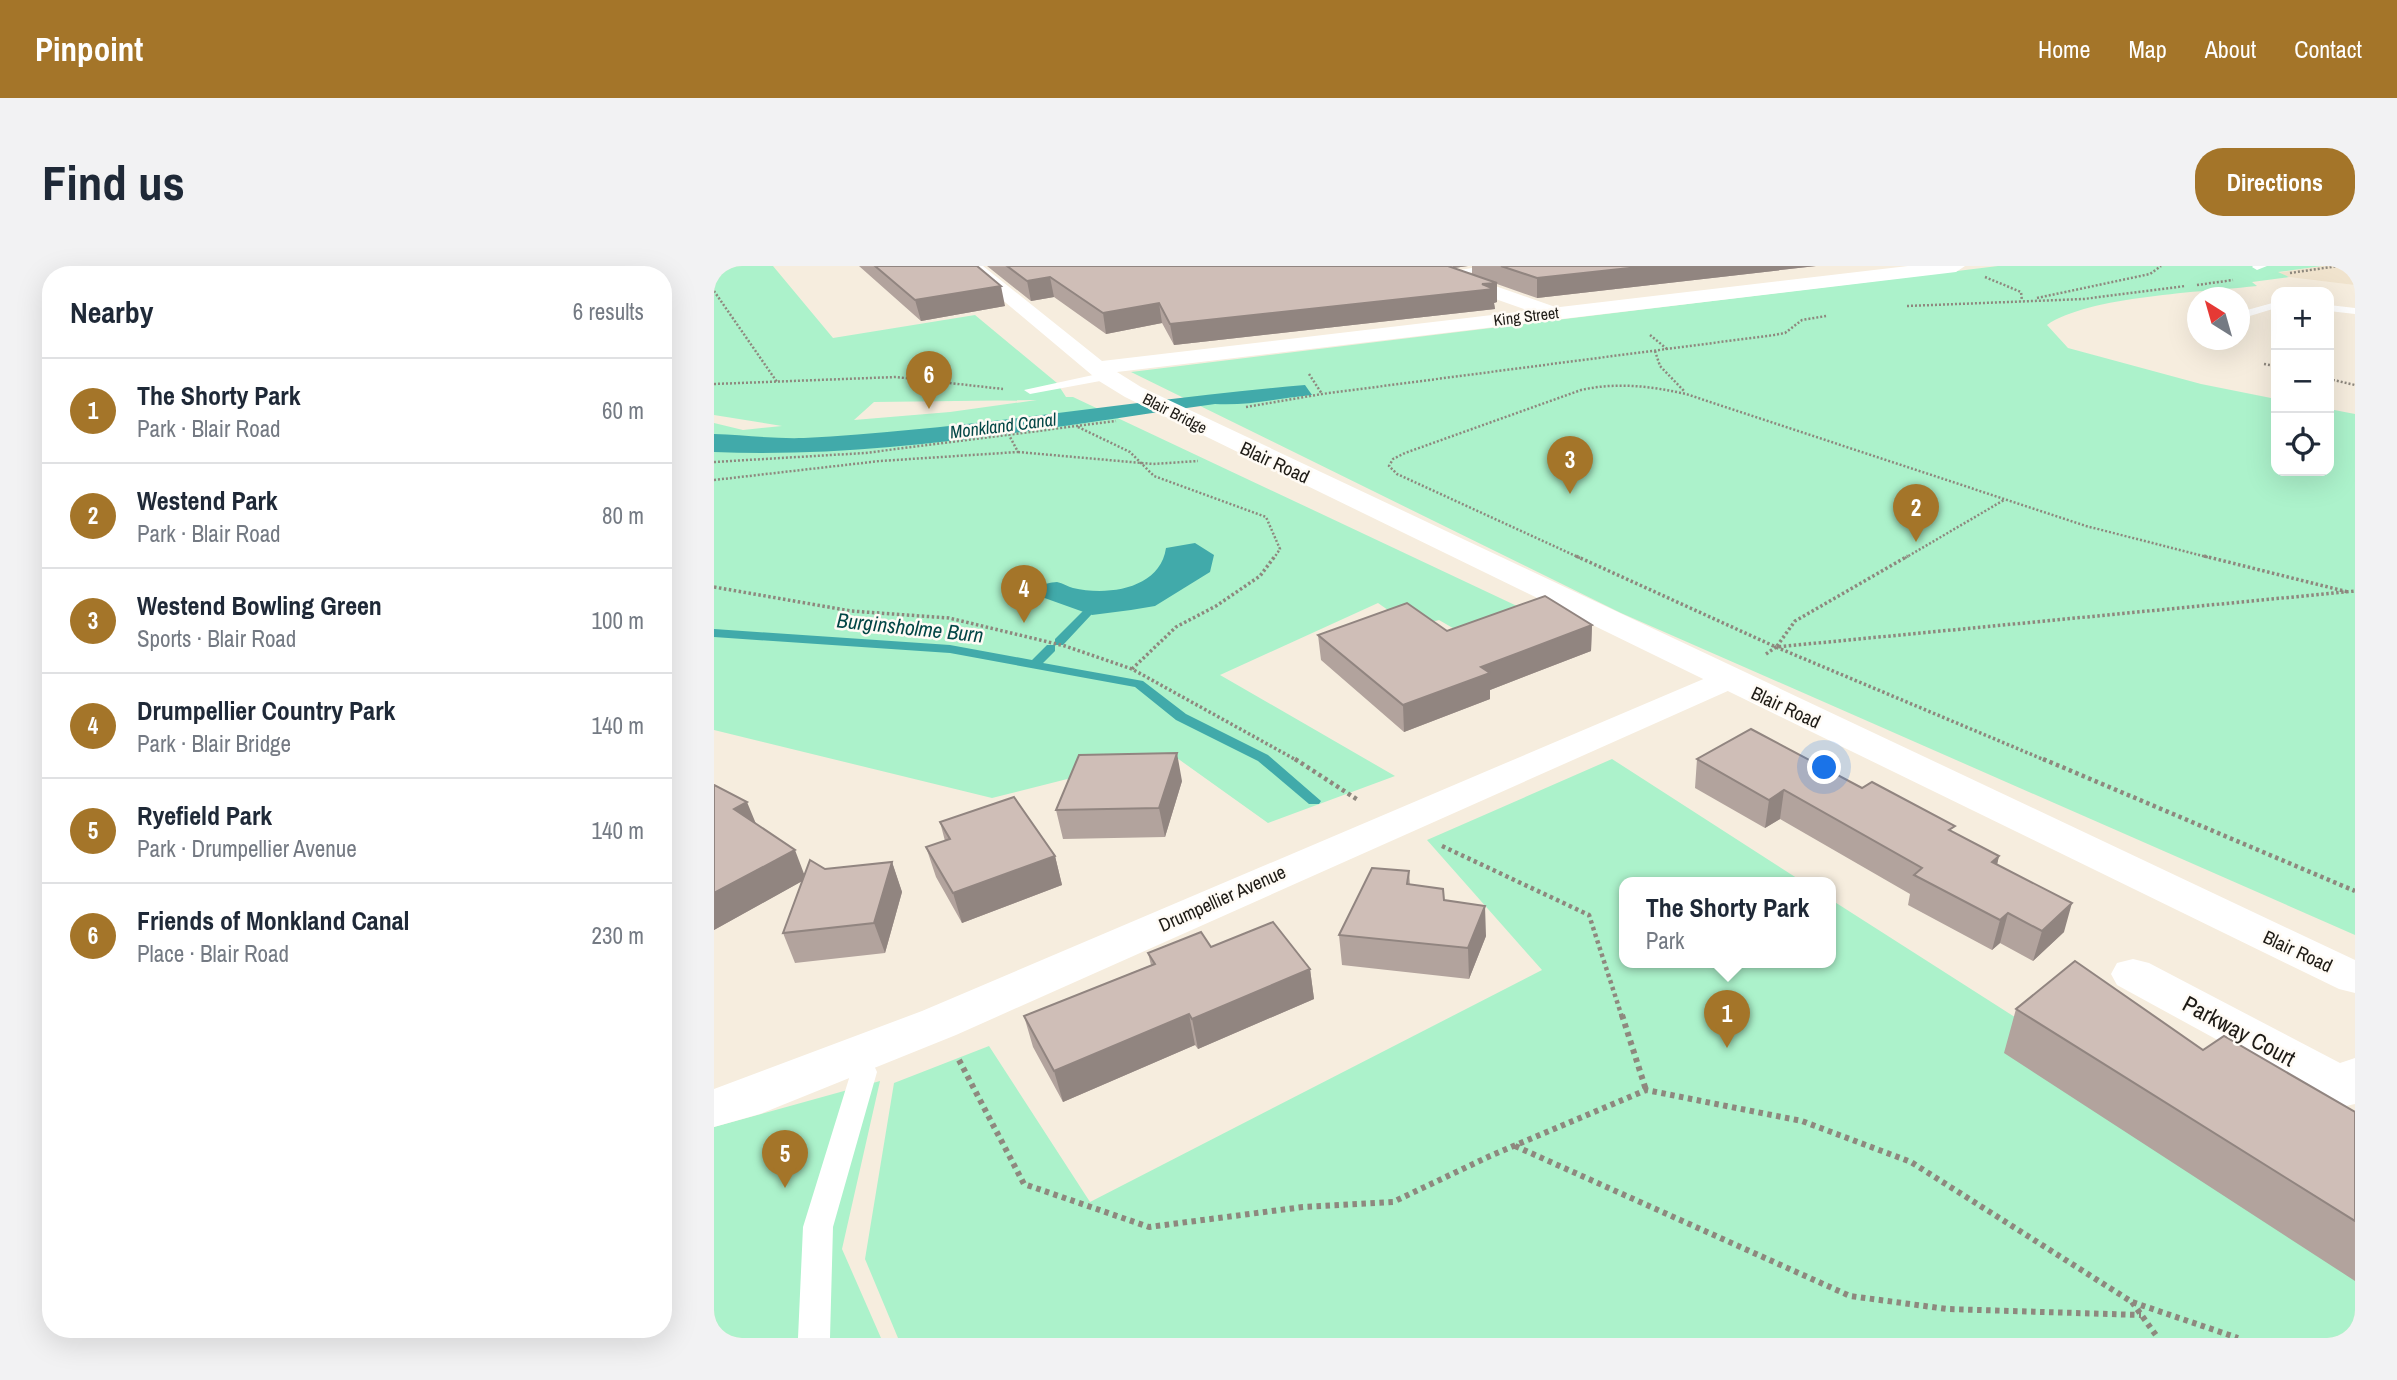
<!DOCTYPE html>
<html lang="en">
<head>
<meta charset="utf-8">
<style>
	body { margin:0; font-family:"Archivo Narrow",sans-serif; background:#f2f2f3; color:#1f2937 }
	.controls { position:absolute; right:21px; top:21px; display:grid; overflow:hidden; border-radius:14px; box-shadow:0 7px 28px #0002 }
	.controls button { width:63px; height:63px; display:grid; place-items:center; padding:0; border:0; border-bottom:2px solid #e0e1e3; background:#fff; color:#1f2937; font:35px sans-serif }
	.compass { position:absolute; left:1473px; top:21px; width:63px; height:63px; border-radius:50%; background:#fff; box-shadow:0 7px 28px #0002; rotate:323deg }
	.you { position:absolute; left:1111px; top:502px; width:24px; height:24px; margin:-18px; border:5px solid #fff; border-radius:50%; background:#1a73e8; box-shadow:0 0 0 10px #1a73e833 }
	.badge { display:grid; place-items:center; width:46px; height:46px; border-radius:50%; background:#a47529; color:#fff; font-size:23px; font-weight:700 }
	.pin { position:absolute; translate:-50% -58px; filter:drop-shadow(0 2px 4px #0008) }
	.pin::after { content:''; position:absolute; top:37px; width:24px; height:21px; background:inherit; clip-path:polygon(0 0,100% 0,50% 100%) }
	.popup { position:absolute; left:905px; top:611px; width:217px; height:91px; box-sizing:border-box; display:grid; place-content:center; border-radius:14px; background:#fff; filter:drop-shadow(0 2px 5px #0005); font-size:23px; white-space:nowrap; color:#747a83 }
	.popup b { font-size:26px; color:#1f2937 }
	.popup::after { content:''; position:absolute; left:50%; top:100%; margin-left:-14px; border:14px solid transparent; border-top-color:#fff }
	.list { margin:0; padding:0; list-style:none }
	h2 { display:flex; justify-content:space-between; align-items:center; height:91px; margin:0; padding:0 28px; font-size:30px }
	h2 small { font-size:23px; font-weight:400; color:#747a83 }
	.list li { display:grid; grid-template-columns:46px 1fr auto; gap:21px; align-items:center; box-sizing:border-box; height:105px; padding:0 28px; border-top:2px solid #e0e1e3 }
	.list b { display:block; font-size:26px; white-space:nowrap }
	.list p { margin:0; font-size:23px; white-space:nowrap; color:#747a83 }
	.list em { font-size:23px; font-style:normal; color:#747a83 }
	.icon { flex:none; width:38px; height:38px; fill:none; stroke:currentColor; stroke-width:2; stroke-linecap:round; stroke-linejoin:round }
	.map { position:relative; flex:none; width:1641px; height:1072px; overflow:hidden; border-radius:28px }
	header { display:flex; align-items:center; gap:42px; box-sizing:border-box; height:98px; padding:0 35px; background:#a47529; color:#fff }
	header strong { font-size:33px }
	nav { display:flex; gap:38px; margin-inline-start:auto; font-size:24px }
	.intro { display:flex; align-items:center; justify-content:space-between; box-sizing:border-box; height:168px; padding:0 42px }
	h1 { margin:0; font-size:49px }
	.button { padding:18px 32px; border-radius:28px; background:#a47529; color:#fff; font-size:24px; font-weight:700 }
	main { display:flex; gap:42px; padding:0 42px }
	aside { flex:1; background:#fff; border-radius:28px; box-shadow:0 7px 28px #0002 }
	.map>svg:first-child { display:block }
	.built { fill:#f0e3cd }
	.green { fill:#acf2cb; fill-rule:evenodd }
	.water { fill:#41aaaa }
	.lines { fill:none; stroke-linecap:round; stroke-linejoin:round }
	.stream { fill:#41aaaa; fill-rule:evenodd }
	.path-far3 { stroke:#8e887e; stroke-width:2.5; stroke-dasharray:2 2; stroke-linecap:butt }
	.path-far2 { stroke:#8e887e; stroke-width:3.5; stroke-dasharray:2.5 2.5; stroke-linecap:butt }
	.path-far1 { stroke:#8e887e; stroke-width:4.5; stroke-dasharray:3.5 3.5; stroke-linecap:butt }
	.path { stroke:#8e887e; stroke-width:6; stroke-dasharray:4.5 4.5; stroke-linecap:butt }
	.lane { fill:#fff; fill-rule:evenodd }
	.street { fill:#fff; fill-rule:evenodd }
	.secondary { fill:#fff; fill-rule:evenodd }
	.wall { fill:#b2a39d }
	.shaded-wall { fill:#918580 }
	.building { fill:#cfbeb7; stroke:#918580; stroke-width:2 }
	.labels { text-anchor:middle; stroke-width:5; stroke-linejoin:round; paint-order:stroke }
	.far-street-label { font-size:16px; fill:#1e1b16; stroke:#fffbf5 }
	.far-water-label { font-size:18px; font-style:italic; fill:#034646; stroke:#fffbf5 }
	.street-label { font-size:19px; fill:#1e1b16; stroke:#fffbf5 }
	.water-label { font-size:21px; font-style:italic; fill:#034646; stroke:#fffbf5 }
	.near-street-label { font-size:23px; fill:#1e1b16; stroke:#fffbf5 }
</style>
</head>
<body>
<header>
<strong>Pinpoint</strong>
<nav><a>Home</a><a>Map</a><a>About</a><a>Contact</a></nav>
</header>
<div class="intro"><h1>Find us</h1><a class="button">Directions</a></div>
<main>
<aside>
<h2>Nearby<small>6 results</small></h2>
<ul class="list">
<li><span class="badge">1</span><div><b>The Shorty Park</b><p>Park · Blair Road</p></div><em>60 m</em></li>
<li><span class="badge">2</span><div><b>Westend Park</b><p>Park · Blair Road</p></div><em>80 m</em></li>
<li><span class="badge">3</span><div><b>Westend Bowling Green</b><p>Sports · Blair Road</p></div><em>100 m</em></li>
<li><span class="badge">4</span><div><b>Drumpellier Country Park</b><p>Park · Blair Bridge</p></div><em>140 m</em></li>
<li><span class="badge">5</span><div><b>Ryefield Park</b><p>Park · Drumpellier Avenue</p></div><em>140 m</em></li>
<li><span class="badge">6</span><div><b>Friends of Monkland Canal</b><p>Place · Blair Road</p></div><em>230 m</em></li>
</ul>
</aside>
<div class="map">
<svg width="1641" height="1072" viewBox="0 0 1641 1072">
	<rect width="100%" height="100%" fill="#f6edde"/>
	<path class="built" d="M1608 0H1641V19L1575 11 1562 7Z"/>
	<path class="green" d="M0 0H59L119 72 261 49 343 117 352 131H359L818 347 756 372 725 354 698 361 664 337 506 409 681 510 554 557 456 487 278 532 0 464V157L29 164 68 160 0 149ZM323 134 236 146 140 154 160 136Z
		M1284 0H1608L1564 6 1575 11 1538 16 1543 20C1490 26 1374 30 1333 59L1354 82 1487 118 1562 133V205H1615V143L1641 148V669L907 347 417 106Z
		M898 493 1089 616H910V696H1116V633L1354 785 1641 944V1072H184L151 993 180 817 275 780 376 936 828 704 713 574Z
		M166 815 128 983 167 1072H0V861Z"/>
	<path class="water" d="M591 119 598 129C564 132 535 140 501 138 336 161 167 193 0 186V168C30 169 60 173 90 172 258 163 424 133 591 119Z
		M481 277 500 289 496 306 441 340 417 344 378 349 325 330 322 321C328 319 337 316 343 316 349 317 354 321 359 322 394 330 446 323 452 282Z"/>
	<g class="lines">
		<path class="stream" d="M373 344 377 345V349L349 379H341V373L369 345Z
			M0 363 236 379 318 394 333 379H341V385L329 397 429 415 472 448 554 489 607 535 605 538H595L544 495 462 454 421 421 236 387 0 371Z"/>
		<path class="path-far3" d="M1576 7 1624 0
			M1271 11 1307 26 1308 35
			M1483 19 1519 14
			M0 25 63 116
			M1323 32 1436 8 1447 0
			M1193 40 1370 33 1471 20
			M936 69 953 83
			M941 85 946 100 971 126
			M1550 98 1562 100
			M595 108 608 128
			M1615 113 1641 119
			M0 118 182 111 289 123
			M532 141 608 128 1060 69 1071 67 1088 54 1112 50
			M364 161 416 186 440 210 552 251 566 283 560 292
			M304 186 439 198 484 195
			M0 196 151 187 402 155
			M0 214 166 195 304 186 295 169
			M866 292 683 208 675 200 679 193 691 187 867 124C903 116 936 120 972 128L1372 260 1497 292
			M1191 292 1290 234"/>
		<path class="path-far2" d="M862 290 1062 381 1333 495
			M1490 290 1634 326
			M0 321 137 345 235 352 351 380 418 403 584 495
			M1063 380 1081 355 1194 290
			M1052 388 1062 381 1641 325
			M418 403 462 361 502 340 546 310 561 290"/>
		<path class="path-far1" d="M581 493 644 534
			M1329 493 1641 625
			M728 580 875 649 908 751"/>
		<path class="path" d="M908 749 932 824
			M245 794 310 918 435 961 589 941 679 936 776 890 932 824 1088 855 1197 896 1418 1036 1524 1072
			M801 880 1136 1030 1233 1043 1427 1049
			M1418 1036 1444 1072"/>
		<path class="lane" d="M770 0H802L726 11 721 8Z
			M1553 0 1543 4 1538 1 1539 0Z
			M1562 36V42L1526 53V46Z
			M1615 39 1641 42V48L1615 45Z
			M1484 45V51L1475 48 1477 46Z
			M393 106 397 107V113L316 128 310 124Z
			M143 779 152 782 163 806 119 961 116 1072H84L89 961 137 806 130 789 134 782Z"/>
		<path class="street" d="M697 0H724L847 43 850 47 847 51H833L699 4Z
			M1013 403 1025 406 1030 413 1025 420 242 769 46 848 0 861V823L208 745Z
			M1419 693 1435 697 1626 797 1641 792V838L1632 840 1615 835 1403 719 1397 708 1403 697Z"/>
		<path class="secondary" d="M248 0H269L388 95 1194 0H1251L1242 6 403 106 427 121 1641 694V727L1625 723 411 131 385 115Z"/>
	</g>
	<path class="wall" d="M145 0H263L291 40 207 55Z
		M273 0H754L740 2 758 8V0H1102L823 32 783 18V36L780 37 781 43 460 79 448 57 392 68 340 31 317 35Z
		M878 359 877 385 776 424V433L690 466 607 394 604 369 733 365Z
		M983 493 1148 522 1285 590 1283 598 1350 666 1319 695 1286 677 1278 684 1194 639 1196 628 1066 553 1051 562 981 522Z
		M468 515 451 571 349 573 342 544Z
		M0 519 42 558 91 609 111 603 178 596 188 626 171 687 81 697 69 667 88 615 0 664Z
		M226 556 341 590 348 619 248 657 222 611 212 581 231 575Z
		M695 605 696 619 730 634 772 670 755 713 628 699 625 669Z
		M497 681 596 703 600 733 484 783 481 779 349 836 319 781 310 750 437 699 434 687Z
		M1302 743 1489 784 1641 846V1015L1290 787Z"/>
	<path class="shaded-wall" d="M739 0H754L739 2Z
		M934 0H1102L823 32V12Z
		M336 11 340 31 317 35 313 15Z
		M783 17V36L780 37 781 43 460 79 456 58Z
		M287 20 291 40 207 55 201 34Z
		M445 37 448 57 392 68 389 47Z
		M878 359 877 385 776 424V433L690 466 689 439 767 401Z
		M463 487 468 515 451 571 445 542Z
		M1070 524 1066 553 1051 562 1055 534Z
		M33 536 45 565 20 543Z
		M81 584 92 613 0 664V627Z
		M341 590 348 619 248 657 239 627Z
		M1285 590 1278 620V596Z
		M178 596 188 626 171 687 160 657Z
		M1358 637 1350 666 1319 695 1328 665Z
		M771 640 772 670 755 713 754 682Z
		M1294 647 1286 677 1278 684 1286 654Z
		M596 703 600 733 484 783 478 753Z
		M475 748 481 779 349 836 340 805Z"/>
	<path class="building" d="M161 0H263L287 20 201 34Z
		M293 0H734L783 17 768 18 780 23 456 58 445 37 389 47 336 11 313 15Z
		M787 0H934L823 12Z
		M831 330 878 359 767 401 776 407 689 439 604 369 693 337 733 365Z
		M1037 463 1148 522 1158 516 1241 560 1235 564 1285 590 1278 596 1358 637 1328 665 1294 647 1286 654 1200 609 1208 602 1070 524 1055 534 983 493Z
		M463 487 445 542 342 544 365 489Z
		M0 519 33 536 20 543 81 584 0 627Z
		M300 531 341 590 239 627 212 581 236 573 226 556Z
		M96 594 111 603 178 596 160 657 69 667Z
		M658 602 695 605 693 618 729 623 730 634 771 640 754 682 625 669Z
		M559 656 596 703 478 753 475 748 340 805 310 750 441 698 434 687 487 666 497 681Z
		M1361 695 1489 784 1510 770 1641 846V955L1302 743Z"/>
	<g class="labels">
		<g class="far-street-label">
			<text transform="translate(812 50) rotate(-7)" y="6">King Street</text>
			<text transform="translate(461 147) rotate(27)" y="6">Blair Bridge</text>
		</g>
		<g class="far-water-label">
			<text transform="translate(289 160) rotate(-7)" y="6">Monkland Canal</text>
		</g>
		<g class="street-label">
			<text transform="translate(561 196) rotate(25)" y="7">Blair Road</text>
			<text transform="translate(1072 441) rotate(25)" y="7">Blair Road</text>
			<text transform="translate(508 632) rotate(-24)" y="7">Drumpellier Avenue</text>
			<text transform="translate(1584 685) rotate(25)" y="7">Blair Road</text>
		</g>
		<g class="water-label">
			<text transform="translate(196 362) rotate(6)" y="7">Burginsholme Burn</text>
		</g>
		<g class="near-street-label">
			<text transform="translate(1525 765) rotate(28)" y="8">Parkway Court</text>
		</g>
	</g>
</svg>
<div class="controls">
<button>+</button>
<button>−</button>
<button><svg class="icon" aria-label="locate" viewBox="0 0 24 24"><circle cx="12" cy="12" r="6"/><path d="M12 2v4M12 18v4M2 12h4M18 12h4"/></svg></button>
</div>
<svg class="compass" viewBox="-18 -18 36 36"><path d="M0-13l5 13h-10z" fill="#e53935"/><path d="M0 13l5-13h-10z" fill="#747a83"/></svg>
<div class="you"></div>
<div class="pin badge" style="left:1013px;top:782px">1</div>
<div class="popup"><b>The Shorty Park</b>Park</div>
<div class="pin badge" style="left:1202px;top:276px">2</div>
<div class="pin badge" style="left:856px;top:228px">3</div>
<div class="pin badge" style="left:310px;top:357px">4</div>
<div class="pin badge" style="left:71px;top:922px">5</div>
<div class="pin badge" style="left:215px;top:143px">6</div>
</div>
</main>
</body>
</html>
